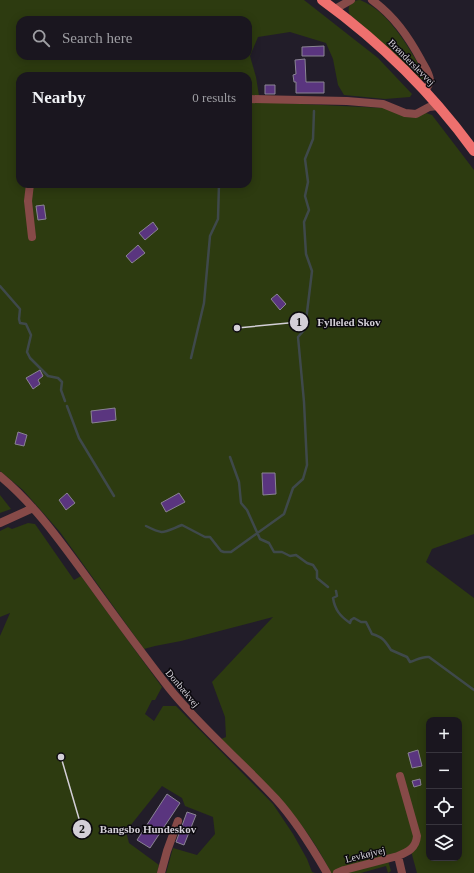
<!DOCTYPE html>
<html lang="en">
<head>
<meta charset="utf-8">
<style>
	body { margin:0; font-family:"Times New Roman",serif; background:#27232c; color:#f1f3f6 }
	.controls { position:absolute; right:12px; bottom:12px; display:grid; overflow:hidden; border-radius:8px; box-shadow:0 2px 10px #0003 }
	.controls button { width:36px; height:36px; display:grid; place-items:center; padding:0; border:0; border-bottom:1px solid #38353d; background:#1a161f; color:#f1f3f6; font:20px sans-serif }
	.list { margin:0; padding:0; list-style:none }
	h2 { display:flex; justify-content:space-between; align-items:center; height:52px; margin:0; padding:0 16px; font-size:17px }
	h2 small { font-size:13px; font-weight:400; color:#9f9fa4 }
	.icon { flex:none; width:22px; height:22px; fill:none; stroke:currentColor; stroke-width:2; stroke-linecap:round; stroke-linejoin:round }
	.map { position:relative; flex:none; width:474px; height:873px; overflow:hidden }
	.search { position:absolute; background:#1a161f; box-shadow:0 2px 10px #0003; left:16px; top:16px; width:236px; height:44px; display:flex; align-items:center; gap:10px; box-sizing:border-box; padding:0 14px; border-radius:12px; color:#9f9fa4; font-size:15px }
	.panel { position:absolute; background:#1a161f; box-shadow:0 2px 10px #0003; left:16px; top:72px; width:236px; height:116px; border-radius:12px }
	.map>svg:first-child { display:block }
	.green { fill:#2d3b10; fill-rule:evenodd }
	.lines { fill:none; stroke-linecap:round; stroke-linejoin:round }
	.stream { stroke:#3f494b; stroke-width:2.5 }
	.building { fill:#5a357f; stroke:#8a8493 }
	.minor { stroke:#874a48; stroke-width:8 }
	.major { stroke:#ee706e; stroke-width:10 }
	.labels { text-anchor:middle; stroke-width:3; stroke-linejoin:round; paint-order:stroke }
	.street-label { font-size:10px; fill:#d3cfd7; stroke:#0b090e }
	.leader { fill:none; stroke:#d3cfd7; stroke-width:1.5 }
	.callout-dot { fill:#d3cfd7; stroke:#0b090e; stroke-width:1.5 }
	.mark-label { font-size:12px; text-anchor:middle; font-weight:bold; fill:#111 }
	.callout-label { font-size:11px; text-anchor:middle; font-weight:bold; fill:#d3cfd7; stroke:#0b090e; stroke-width:3; stroke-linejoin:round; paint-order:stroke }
</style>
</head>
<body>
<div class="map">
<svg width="474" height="873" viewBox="0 0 474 873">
	<rect width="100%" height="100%" fill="#221d29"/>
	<path class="green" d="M0 0H304L378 58 412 94 410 97 385 99 344 95 338 85 333 59 326 43 290 32 258 37 250 56 256 77 260 102 384 108 426 113 432 115 474 170V534L432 549 426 562 474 598V873H417L411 851 387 857 391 871 388 873 386 866 361 873H331C304 818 264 782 221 739L226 737 225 717 212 682 273 617 181 641 155 646 144 649 60 532 23 490 0 471ZM20 20H248V56H20ZM20 76H248V184H20ZM429 720H459V858H429Z
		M360 0C390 11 410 51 426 76L424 80 421 79 369 31 350 15C346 7 351 0 360 0Z
		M0 495 11 509 0 513Z
		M28 523 35 524 74 580 81 576 162 687 155 700H152L145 714 154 721 163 706H176L273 804 293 834 307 859 312 872 315 873H166L173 848 197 855 215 834 213 817 185 806 182 798 162 786 126 831 129 843 159 865 157 873H0V636L10 613 0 617V531L8 527 12 529Z"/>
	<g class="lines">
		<path class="stream" d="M0 286 20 309 19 319 20 323 26 324 31 335 27 352 30 358 48 376 58 378 62 382 61 390 65 401
			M191 358 204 303 210 236 218 219 219 184
			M67 406 79 438 114 496
			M230 457 239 482 241 503 247 510 260 539 269 543 274 552H282L290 556 296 555 307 563 313 565 317 571V578L328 587
			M146 526C164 535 162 533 182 525L205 537H210L221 551 224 552H231L284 514 293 488 303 479 307 465 304 402 298 337 305 329 312 271 306 254 304 222 309 210 305 196 308 182 305 159 313 139 314 111
			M336 591 337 596 333 598C335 610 340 616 350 623L351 620 354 618 361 622H366L372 634C383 637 385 641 391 650L407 657 410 662C417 660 422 656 429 657L474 690"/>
	</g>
	<path class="building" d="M324 46V56H302V47Z
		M305 59 306 82H324V93H296V82H294L293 75 296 74 295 60Z
		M265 85H275V94H265Z
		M44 205 46 219 38 220 36 206Z
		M153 222 158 229 145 240 139 233Z
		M138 245 145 253 132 263 126 256Z
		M277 294 286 304 280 310 271 299Z
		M40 370 43 376 38 380 40 384 33 389 26 378Z
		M115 408 116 420 92 423 91 411Z
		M18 432 27 435 24 446 15 444Z
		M262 473H275L276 494 263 495Z
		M67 493 75 503 66 510 59 500Z
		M179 493 185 502 166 512 161 503Z
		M418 750 422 766 412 768 408 753Z
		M420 779 421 785 414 787 412 781Z
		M167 794 180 803 150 848 137 840Z
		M187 812 196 815 184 845 176 842Z"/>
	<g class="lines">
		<path class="minor" d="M372 0C394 16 408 36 421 60 424 66 429 72 430 80 430 84 427 87 425 91
			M335 9 351 0
			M248 99 347 101 383 104 405 113 416 114 429 107 438 106
			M30 184 28 201 32 237
			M0 476C35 505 61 542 88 579 114 615 141 652 169 688 201 728 241 761 276 799 296 821 312 847 327 873
			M0 523 33 508
			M398 856C408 852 416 848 417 836L400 776
			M161 873 167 851 178 821
			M337 873 344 870 398 856 402 873"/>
		<path class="major" d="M322 0C380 42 432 93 474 151"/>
	</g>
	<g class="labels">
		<g class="street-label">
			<text transform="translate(412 62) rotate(45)" y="4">Brønderslevvej</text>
			<text transform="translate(183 688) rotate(50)" y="4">Donbækvej</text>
			<text transform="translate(365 854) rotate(-14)" y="4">Levkøjvej</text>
		</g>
	</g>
	<path class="leader" d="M237 328L299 322M61 757L82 829"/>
	<g class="callout-dot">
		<circle cx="237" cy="328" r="4"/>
		<circle cx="61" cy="757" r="4"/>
		<circle cx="299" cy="322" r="10"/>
		<circle cx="82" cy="829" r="10"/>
	</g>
	<g class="mark-label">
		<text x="299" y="326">1</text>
		<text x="82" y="833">2</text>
	</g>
	<g class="callout-label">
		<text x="349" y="326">Fylleled Skov</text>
		<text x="148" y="833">Bangsbo Hundeskov</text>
	</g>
</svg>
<div class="controls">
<button>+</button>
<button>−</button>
<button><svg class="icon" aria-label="locate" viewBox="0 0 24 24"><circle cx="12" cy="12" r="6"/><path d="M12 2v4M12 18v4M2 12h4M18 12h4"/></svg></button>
<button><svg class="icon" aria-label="layers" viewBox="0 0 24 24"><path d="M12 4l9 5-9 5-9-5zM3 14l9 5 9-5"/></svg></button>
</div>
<div class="search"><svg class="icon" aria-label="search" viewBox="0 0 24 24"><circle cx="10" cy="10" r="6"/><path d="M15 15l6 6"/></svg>Search here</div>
<section class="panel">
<h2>Nearby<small>0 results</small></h2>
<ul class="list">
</ul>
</section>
</div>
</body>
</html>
